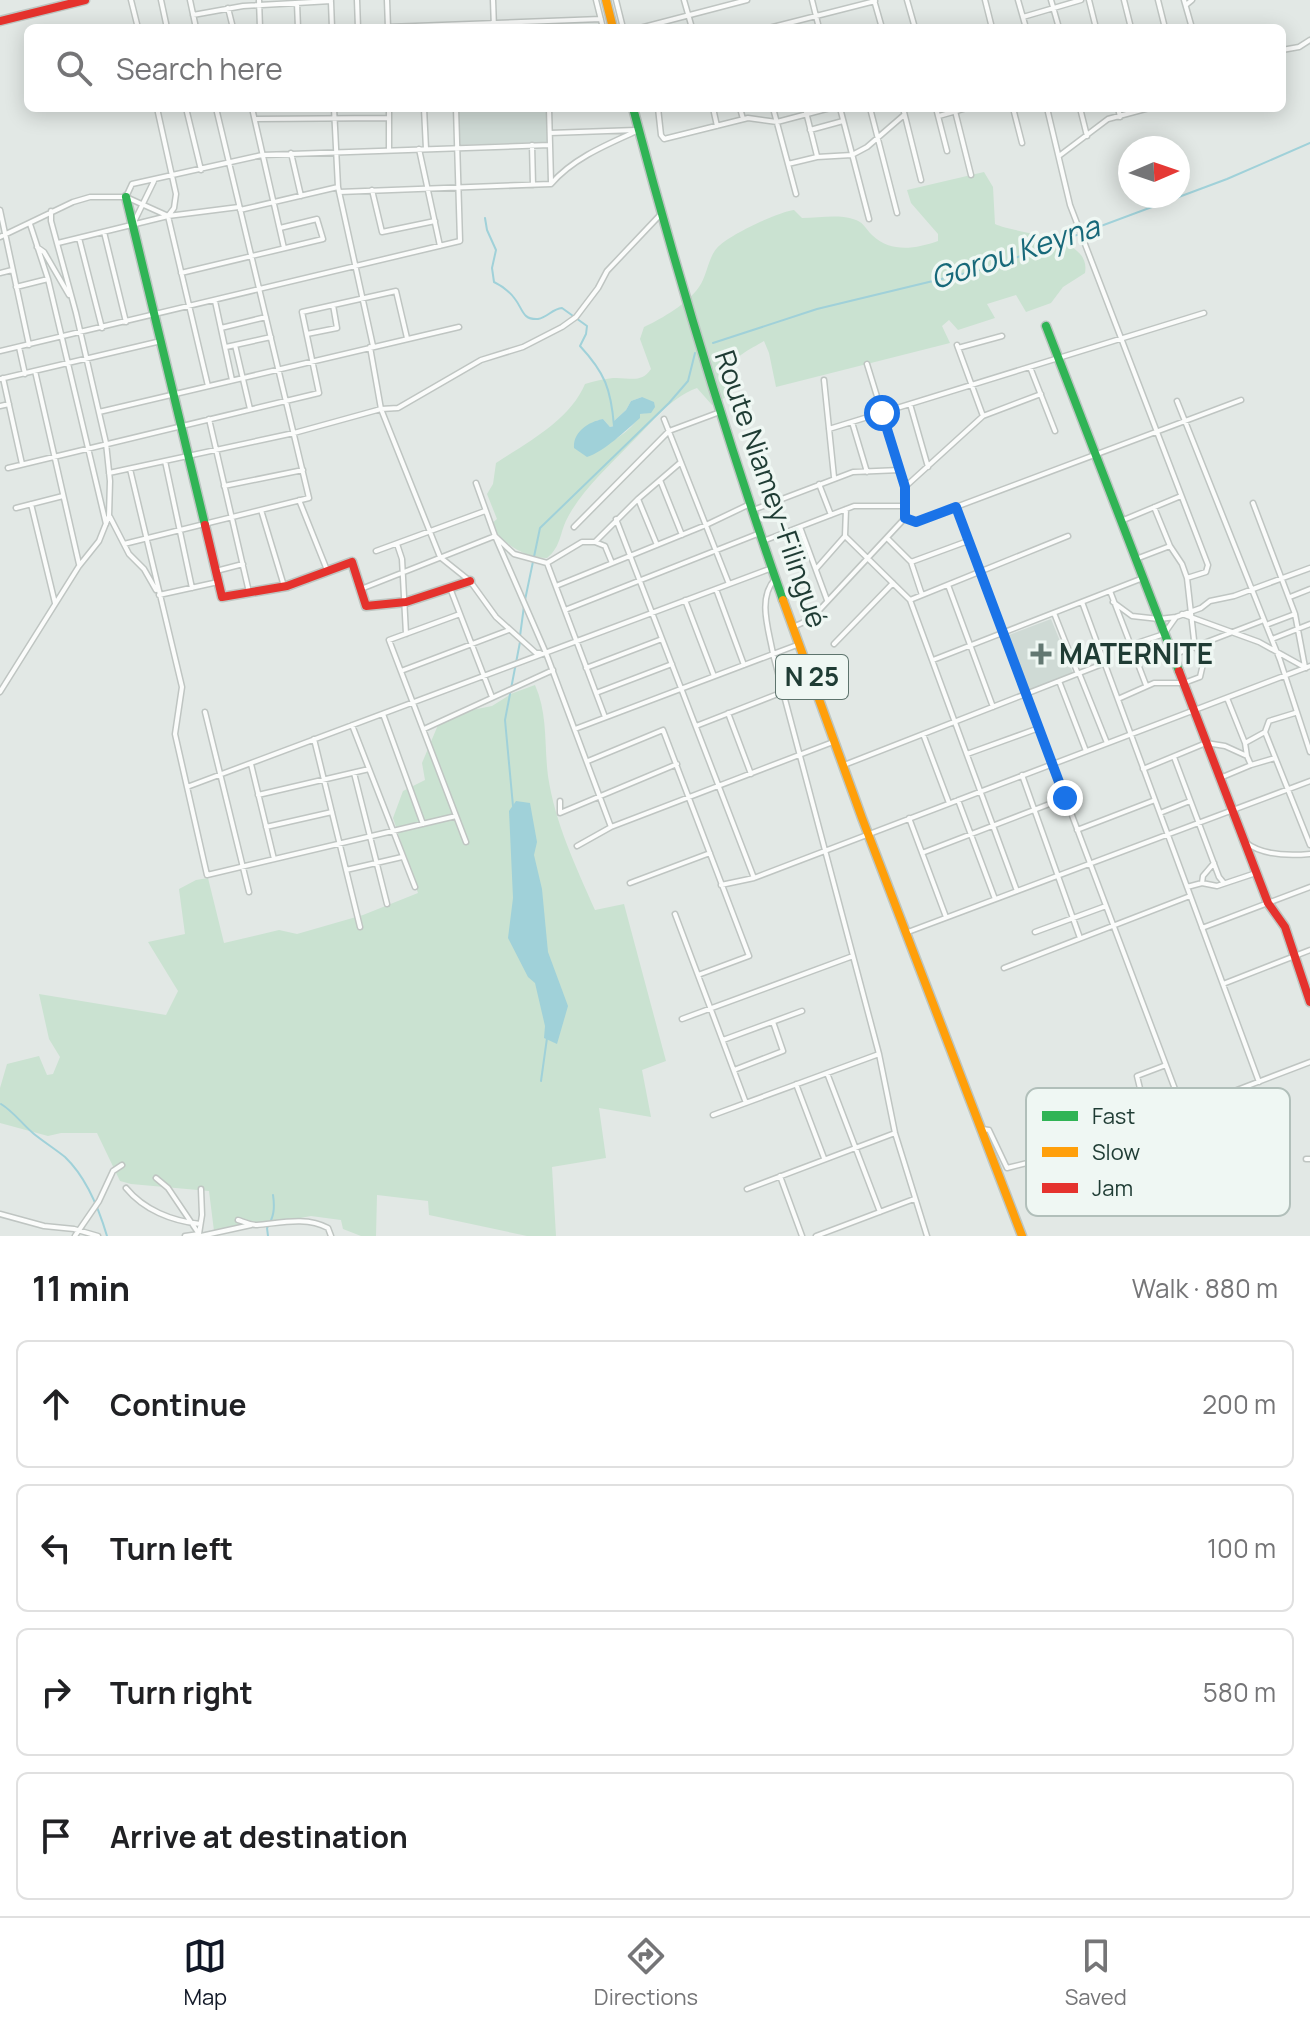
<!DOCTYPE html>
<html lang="en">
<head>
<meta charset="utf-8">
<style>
	body { margin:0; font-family:Manrope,sans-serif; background:#f2f2f2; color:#202124 }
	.compass { position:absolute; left:1118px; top:136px; width:72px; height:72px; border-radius:50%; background:#fff; box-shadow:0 4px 20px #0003; rotate:88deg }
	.stop { position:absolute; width:24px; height:24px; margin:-18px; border:6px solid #1a73e8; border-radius:50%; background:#fff }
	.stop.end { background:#1a73e8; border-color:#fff; box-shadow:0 2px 8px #0008 }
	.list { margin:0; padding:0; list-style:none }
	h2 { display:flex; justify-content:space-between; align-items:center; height:104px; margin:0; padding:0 32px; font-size:34px }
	h2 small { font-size:26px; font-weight:400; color:#757577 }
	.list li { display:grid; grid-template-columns:52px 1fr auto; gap:24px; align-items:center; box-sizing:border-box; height:128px; margin:0 16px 16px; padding:0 16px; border:2px solid #e0e0e0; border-radius:12px }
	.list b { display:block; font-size:30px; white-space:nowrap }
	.list em { font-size:26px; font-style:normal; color:#757577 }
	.icon { flex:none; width:44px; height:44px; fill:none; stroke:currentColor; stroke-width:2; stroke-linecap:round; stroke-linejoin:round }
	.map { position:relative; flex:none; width:1310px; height:1236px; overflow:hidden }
	.search { position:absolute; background:#fff; box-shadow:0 4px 20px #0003; left:24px; right:24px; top:24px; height:88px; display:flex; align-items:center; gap:20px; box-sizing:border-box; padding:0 28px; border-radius:12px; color:#757577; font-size:30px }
	.sheet { height:680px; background:#fff }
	nav { display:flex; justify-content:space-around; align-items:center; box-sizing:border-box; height:112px; border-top:2px solid #e0e0e0; background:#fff; font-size:22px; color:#757577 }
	nav a { display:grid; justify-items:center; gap:4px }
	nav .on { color:#111827 }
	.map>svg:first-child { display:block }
	.built { fill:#cfdad5 }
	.green { fill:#cae2d1; fill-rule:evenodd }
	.water { fill:#a0d1d9 }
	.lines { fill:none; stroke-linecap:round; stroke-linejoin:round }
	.stream { stroke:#a0d1d9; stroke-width:2 }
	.street-casing { stroke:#bfc5c2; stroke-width:7 }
	.fast-casing { stroke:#bdc6c2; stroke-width:11 }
	.slow-casing { stroke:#bdc6c2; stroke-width:11 }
	.jam-casing { stroke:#bdc6c2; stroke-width:11 }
	.street { stroke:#fbfcfb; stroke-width:4 }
	.fast { stroke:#30b455; stroke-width:8 }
	.slow { stroke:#ff9f0a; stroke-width:8 }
	.jam { stroke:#e5322d; stroke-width:8 }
	.route { stroke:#1a73e8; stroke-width:10 }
	.poi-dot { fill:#637872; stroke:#eff7f3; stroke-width:3 }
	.labels { text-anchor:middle; stroke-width:7; stroke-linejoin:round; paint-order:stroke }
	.shield { fill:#eff7f3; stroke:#5d746d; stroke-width:2 }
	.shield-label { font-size:26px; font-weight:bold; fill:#1f3c34 }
	.street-label { font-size:28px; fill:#1f3c34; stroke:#eff7f3 }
	.poi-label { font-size:28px; font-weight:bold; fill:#1f3c34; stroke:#eff7f3; text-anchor:start }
	.water-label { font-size:30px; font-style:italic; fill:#17697a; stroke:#eff7f3 }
	.key { fill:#eff7f3; stroke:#b1bfba; stroke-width:2 }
	.key-label { font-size:22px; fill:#1f3c34 }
</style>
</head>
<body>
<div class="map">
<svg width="1310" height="1236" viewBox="0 0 1310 1236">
	<rect width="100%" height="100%" fill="#e2e8e5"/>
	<path class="built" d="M458 108H546L548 142 459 145Z
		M1051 619 1073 673 1029 690 1009 635Z"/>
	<path class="green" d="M984 172 993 187 995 224C1018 235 1092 235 1085 273L1063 287 1051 303 1026 312 1016 295 987 304 995 318 958 330 949 320 942 326 950 343 776 387 769 353 764 341C751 349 729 358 727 375 727 382 730 381 730 388 729 398 719 401 712 405L697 388C669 398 651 424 630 444 609 466 584 488 569 515 559 532 562 546 547 558 523 557 504 544 490 525L497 519 487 494 493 484 496 463C528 442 570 420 585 384 594 381 604 379 613 378 629 377 641 384 651 369L640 339 644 327C663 318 687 304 699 287 707 276 708 258 717 248 728 235 778 212 794 210L802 218C819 218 837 214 853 219 864 222 864 227 872 235 891 253 915 249 938 241V234L911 203 907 190ZM642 397 646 413 640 414C635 426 619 439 606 443L596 421 603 419 610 427 614 426V421L626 410 631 401Z
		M535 685C548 714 544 745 548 776 555 823 576 867 595 910L624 904 666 1061 642 1070 651 1117 599 1108 606 1158 552 1167 556 1236H527L429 1215 428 1201 377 1195 376 1236H361L343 1229 341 1220 311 1216 248 1228 214 1231 209 1191 131 1184 120 1181 97 1133H61L48 1136 0 1123V1088L7 1064 39 1056 47 1075 53 1074 60 1057 49 1039 39 994 166 1015 178 991 148 942 185 934 179 889 196 880 208 878 224 943 279 930 297 934 363 915 418 893 393 818 403 791 425 780 422 763 438 725 472 710 492 706 513 693Z"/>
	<path class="water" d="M642 397 654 402 655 407 651 413 640 414V418C625 431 605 451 587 457L574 448C573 432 588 422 603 419L610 427 614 426V421L626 410 631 401Z
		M516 801 530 803 537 842 534 855 542 889 548 952 568 1006 557 1044 544 1038 545 1026 535 983 528 977 508 938 513 898 509 811Z"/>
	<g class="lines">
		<path class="stream" d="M485 218 487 230 496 250 492 268 494 282C502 286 510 292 515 299 523 309 522 320 538 319 548 317 552 309 562 308L587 326 586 334 580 346C605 373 611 389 614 426
			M713 343 817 309 991 267 1227 179 1310 143
			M525 600 540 528 669 403 688 381 695 353
			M520 636 524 606
			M513 806 505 720 520 642
			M541 1081 547 1038
			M1 1104C14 1112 22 1124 34 1134 44 1142 55 1149 65 1157 86 1177 99 1209 107 1236
			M268 1236 267 1228C274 1217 275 1208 273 1195"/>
		<defs>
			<path id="street" d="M131 0 138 28
				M161 0 167 28
				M190 0 196 28
				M259 0 260 28
				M357 0 358 28
				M387 0 388 28
				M493 0 494 28
				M596 0 603 28
				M616 0 623 28
				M684 0 692 28
				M812 0 819 28
				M874 0 882 28
				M907 0 915 28
				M985 0 992 28
				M1018 0 1026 28
				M1051 0 1059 28
				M1089 0 1096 28
				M1124 0 1131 28
				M1158 0 1165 28
				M1184 0 1192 28
				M331 2 332 28
				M297 3 298 28
				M1186 5 1192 0
				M228 8 233 28
				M193 15 243 6 331 1
				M1023 17 1081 0
				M388 27 601 19
				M640 28 747 0
				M769 28 875 1
				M1282 50 1299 47 1310 40
				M157 108 176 194 174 208 168 216 208 386
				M186 108 201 170
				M252 108 284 248
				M334 108 338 187 373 346
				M389 108V150
				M424 108 426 149
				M549 108 551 182
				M658 108 661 135 664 139 748 118 777 122 830 108
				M713 108 717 126
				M740 108 743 119
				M773 108 796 194
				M805 108 817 156
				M840 108 869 219
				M870 108 897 213
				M903 108 921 180
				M936 108 947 151
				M1013 108 1022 143
				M1047 108 1070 205 1208 565 1206 572 1187 578
				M1080 108 1087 136
				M1118 108 1120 117
				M955 111 971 175
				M939 116 967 108
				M255 119 389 118
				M810 130 843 121
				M550 133 636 130
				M532 145 533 185
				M419 149 440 246
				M291 153 301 196
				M1059 156 1108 119 1149 108
				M788 164 817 157 852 155 867 147 904 115
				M372 190 382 232 435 221
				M339 192 551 184C573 158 608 144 639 130
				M126 197 166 215
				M0 210 29 345
				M240 210 338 187
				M30 224 48 279 106 524
				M133 224 154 181
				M104 232 126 322
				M0 237 73 202 90 197H126L132 184 262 155 550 145
				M79 238 102 328
				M58 243 168 216 239 207
				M37 247 44 252 69 295
				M0 273 12 270
				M181 273 323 239 317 219 280 228
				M16 287 48 279
				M215 301 232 380
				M221 328 266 317
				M307 334 337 328 333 305
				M235 345 250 409
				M957 345 983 416
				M19 347 25 374
				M226 347 271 337
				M370 347 381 409 440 557 470 581 496 617 536 653H540
				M958 348 1002 336
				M0 351 460 241 456 108
				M867 364 905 487
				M1030 367 1055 431
				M35 371 79 564
				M3 378 22 464
				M0 379 161 341
				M824 380 834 477
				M1177 401 1280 660 1310 752
				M910 404 928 467
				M0 406 9 404
				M99 412 459 327
				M209 419 249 592
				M664 419 729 584
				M852 422 867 472
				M829 429 1204 313
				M165 461 192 588
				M8 468 319 393 302 312 396 291 407 338
				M130 469 182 687 175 734 207 875 456 816
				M109 473 294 433 381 409 398 408 481 360 523 347 562 327 576 317 598 288 607 271 660 215
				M660 480 682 535
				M476 483 495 536 546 653 611 827
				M819 484 831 515
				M224 486 303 470
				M638 499 657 545
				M299 500 327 570
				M1253 503 1295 614 1305 667
				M31 504 55 603
				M956 507 1187 1121
				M16 508 63 496
				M261 510 284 586
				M753 510 853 472 900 470
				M110 517 129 554 144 569 156 590
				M905 518 916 522 1241 400
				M616 519 754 878
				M1121 521 1181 496
				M574 527 669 431 720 412
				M800 527 827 600
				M845 536 910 600 1017 891
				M887 538 911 562 922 595
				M763 541 854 506H905
				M595 542 605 546 612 563
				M124 544 309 498 216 108
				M397 544 402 559 406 634
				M376 551 485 511
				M1136 559 1170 546
				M911 562 968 541
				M547 563 605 717
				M816 569 845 536 846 509
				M216 571 243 564
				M775 579C757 599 769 630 773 654L879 1054 895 1133 927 1236
				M948 585 993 707
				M556 586 706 525 750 504
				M450 588 492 697
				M361 589 495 536 514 554 547 563 582 542H595L638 499 681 462
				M716 589 744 665
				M1110 591 1146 685
				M159 595 218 582
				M1290 597 1310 589
				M685 600 714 676
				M910 600 1068 536
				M1082 602 1259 1082
				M1113 602 1132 616 1159 619 1176 617 1201 608 1210 601 1234 596 1310 568
				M565 610 760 533
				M1054 613 1078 674
				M460 614 389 640 466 842
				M1182 614 1259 642 1306 668
				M1266 625 1295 614
				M793 627 811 619 905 518V487L983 416 1041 394
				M1272 639 1310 624
				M834 644 893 583
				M1131 645 1164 634 1176 617
				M1173 655 1264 620
				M933 660 1143 578
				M586 668 662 639
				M401 671 509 630
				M1079 673 1107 743
				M1059 681 1086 751
				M0 692 79 566 99 541 109 516 110 481 106 443 76 313 51 221V211
				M596 693 672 664
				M1227 698 1245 743
				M1118 699 1154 683H1184L1200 677 1203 664 1194 640 1187 578 1182 564 1170 546 1154 507
				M205 712 249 892
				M728 713 751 774
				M383 714 423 824
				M352 725 415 887
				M696 726 783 692
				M424 729 553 670
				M575 729 797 645
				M1265 732 1310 845
				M923 734 949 803
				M314 739 360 927
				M967 754 1039 728
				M1247 756 1251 765 1275 758
				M1174 757 1219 877 1224 883
				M588 761 663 730 749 956 698 975
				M251 764 274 859
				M844 765 1105 663
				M1143 769 1206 743 1225 746 1247 756 1245 743 1265 732 1269 721 1295 713
				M354 773 387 904
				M1022 775 1080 938
				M1220 778 1251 765
				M187 787 772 568
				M258 795 369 769
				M958 800 995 899
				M560 801V813L677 764
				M1160 813 1190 801
				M909 818 946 917
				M266 827 332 812
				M1077 830 1155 800
				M1245 842C1263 856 1289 856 1310 854
				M577 846 611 827 833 742
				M922 853 1065 798
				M346 870 402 857
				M630 883 710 853
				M1202 883 1203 876 1214 863
				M721 885 754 878 1310 666
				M1187 887 1202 883 1217 886 1256 873
				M675 914 746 1103
				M1202 928 1310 887
				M908 932 1310 781
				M1035 932 1106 906
				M1004 968 1190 896
				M1223 984 1310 950
				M682 1019 853 956
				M723 1040 802 1011
				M734 1070 783 1051 773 1022
				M827 1073 880 1212
				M796 1084 824 1158
				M1224 1095 1310 1062
				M713 1115 879 1054
				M982 1129 989 1130 1007 1168 1047 1158 1138 1120 1143 1101 1137 1076 1166 1065
				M1306 1159H1310
				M780 1176 802 1236
				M156 1178 168 1188 199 1234
				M126 1188C144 1210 172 1221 200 1224
				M747 1189 895 1133
				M0 1214 44 1226 74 1229 98 1236
				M238 1220C244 1222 250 1225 257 1225 280 1223 306 1216 328 1228L331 1236
				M199 1234 202 1215 201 1189
				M75 1236 99 1201 113 1171 122 1165
				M185 1236 199 1234
				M201 1236 251 1225
				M816 1236 914 1199"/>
			<path id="fast" d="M633 108C677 274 726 438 783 600
				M126 197 205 525
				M1046 326 1179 671"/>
			<path id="slow" d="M606 0 613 28
				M783 600 862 818 1022 1236"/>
			<path id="jam" d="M0 21 85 0
				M205 525 222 597 287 586 352 562 366 606 406 602 470 581
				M1179 671 1268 903 1285 927 1310 1002"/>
		</defs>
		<use href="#street" class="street-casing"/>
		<use href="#fast" class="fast-casing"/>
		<use href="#slow" class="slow-casing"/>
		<use href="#jam" class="jam-casing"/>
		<use href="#street" class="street"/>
		<use href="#fast" class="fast"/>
		<use href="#slow" class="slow"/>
		<use href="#jam" class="jam"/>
	</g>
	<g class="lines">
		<path class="route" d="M882 413 905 487V518L916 522 956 507 1065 798"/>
	</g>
	<path class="poi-dot" d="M1037 642h8v8h8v8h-8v8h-8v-8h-8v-8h8z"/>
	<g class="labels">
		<rect class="shield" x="776" y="655" width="72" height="44" rx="6"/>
		<g class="shield-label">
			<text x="812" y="686">N 25</text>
		</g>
		<g class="street-label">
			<text transform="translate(771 489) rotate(71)" y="10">Route Niamey-Filingué</text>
		</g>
		<g class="poi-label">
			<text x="1059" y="664">MATERNITE</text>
		</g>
		<g class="water-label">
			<text transform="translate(1015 253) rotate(-18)" y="10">Gorou Keyna</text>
		</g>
	</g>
	<rect x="1026" y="1088" width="264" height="128" rx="12" class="key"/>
	<rect x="1042" y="1111" width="36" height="10" fill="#30b455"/>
	<rect x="1042" y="1147" width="36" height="10" fill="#ff9f0a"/>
	<rect x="1042" y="1183" width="36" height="10" fill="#e5322d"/>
	<g class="key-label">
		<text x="1092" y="1124">Fast</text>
		<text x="1092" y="1160">Slow</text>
		<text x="1092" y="1196">Jam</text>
	</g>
</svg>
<svg class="compass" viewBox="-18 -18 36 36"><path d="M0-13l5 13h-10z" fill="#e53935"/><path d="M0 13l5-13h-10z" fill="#757577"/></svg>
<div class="stop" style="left:882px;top:413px"></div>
<div class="stop end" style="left:1065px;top:798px"></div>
<div class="search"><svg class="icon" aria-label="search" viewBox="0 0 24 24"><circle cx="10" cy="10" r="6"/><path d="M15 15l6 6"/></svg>Search here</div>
</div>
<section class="sheet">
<h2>11 min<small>Walk · 880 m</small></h2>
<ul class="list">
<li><svg class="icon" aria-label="ahead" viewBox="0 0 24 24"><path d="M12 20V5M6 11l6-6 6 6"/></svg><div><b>Continue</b></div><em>200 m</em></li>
<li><svg class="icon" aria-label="left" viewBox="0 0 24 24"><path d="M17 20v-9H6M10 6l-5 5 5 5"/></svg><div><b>Turn left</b></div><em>100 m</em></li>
<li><svg class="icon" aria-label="right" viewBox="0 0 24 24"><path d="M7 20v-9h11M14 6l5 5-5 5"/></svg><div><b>Turn right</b></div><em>580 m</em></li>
<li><svg class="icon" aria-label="arrive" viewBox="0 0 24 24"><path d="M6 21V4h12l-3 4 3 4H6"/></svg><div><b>Arrive at destination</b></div></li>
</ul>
</section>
<nav>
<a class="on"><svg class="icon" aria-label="map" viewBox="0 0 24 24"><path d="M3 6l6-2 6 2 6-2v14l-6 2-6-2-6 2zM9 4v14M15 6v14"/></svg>Map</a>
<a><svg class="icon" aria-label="directions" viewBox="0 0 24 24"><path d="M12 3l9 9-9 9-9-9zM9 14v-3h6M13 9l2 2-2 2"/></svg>Directions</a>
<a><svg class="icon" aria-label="saved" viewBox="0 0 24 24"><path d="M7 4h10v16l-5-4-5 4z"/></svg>Saved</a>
</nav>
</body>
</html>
